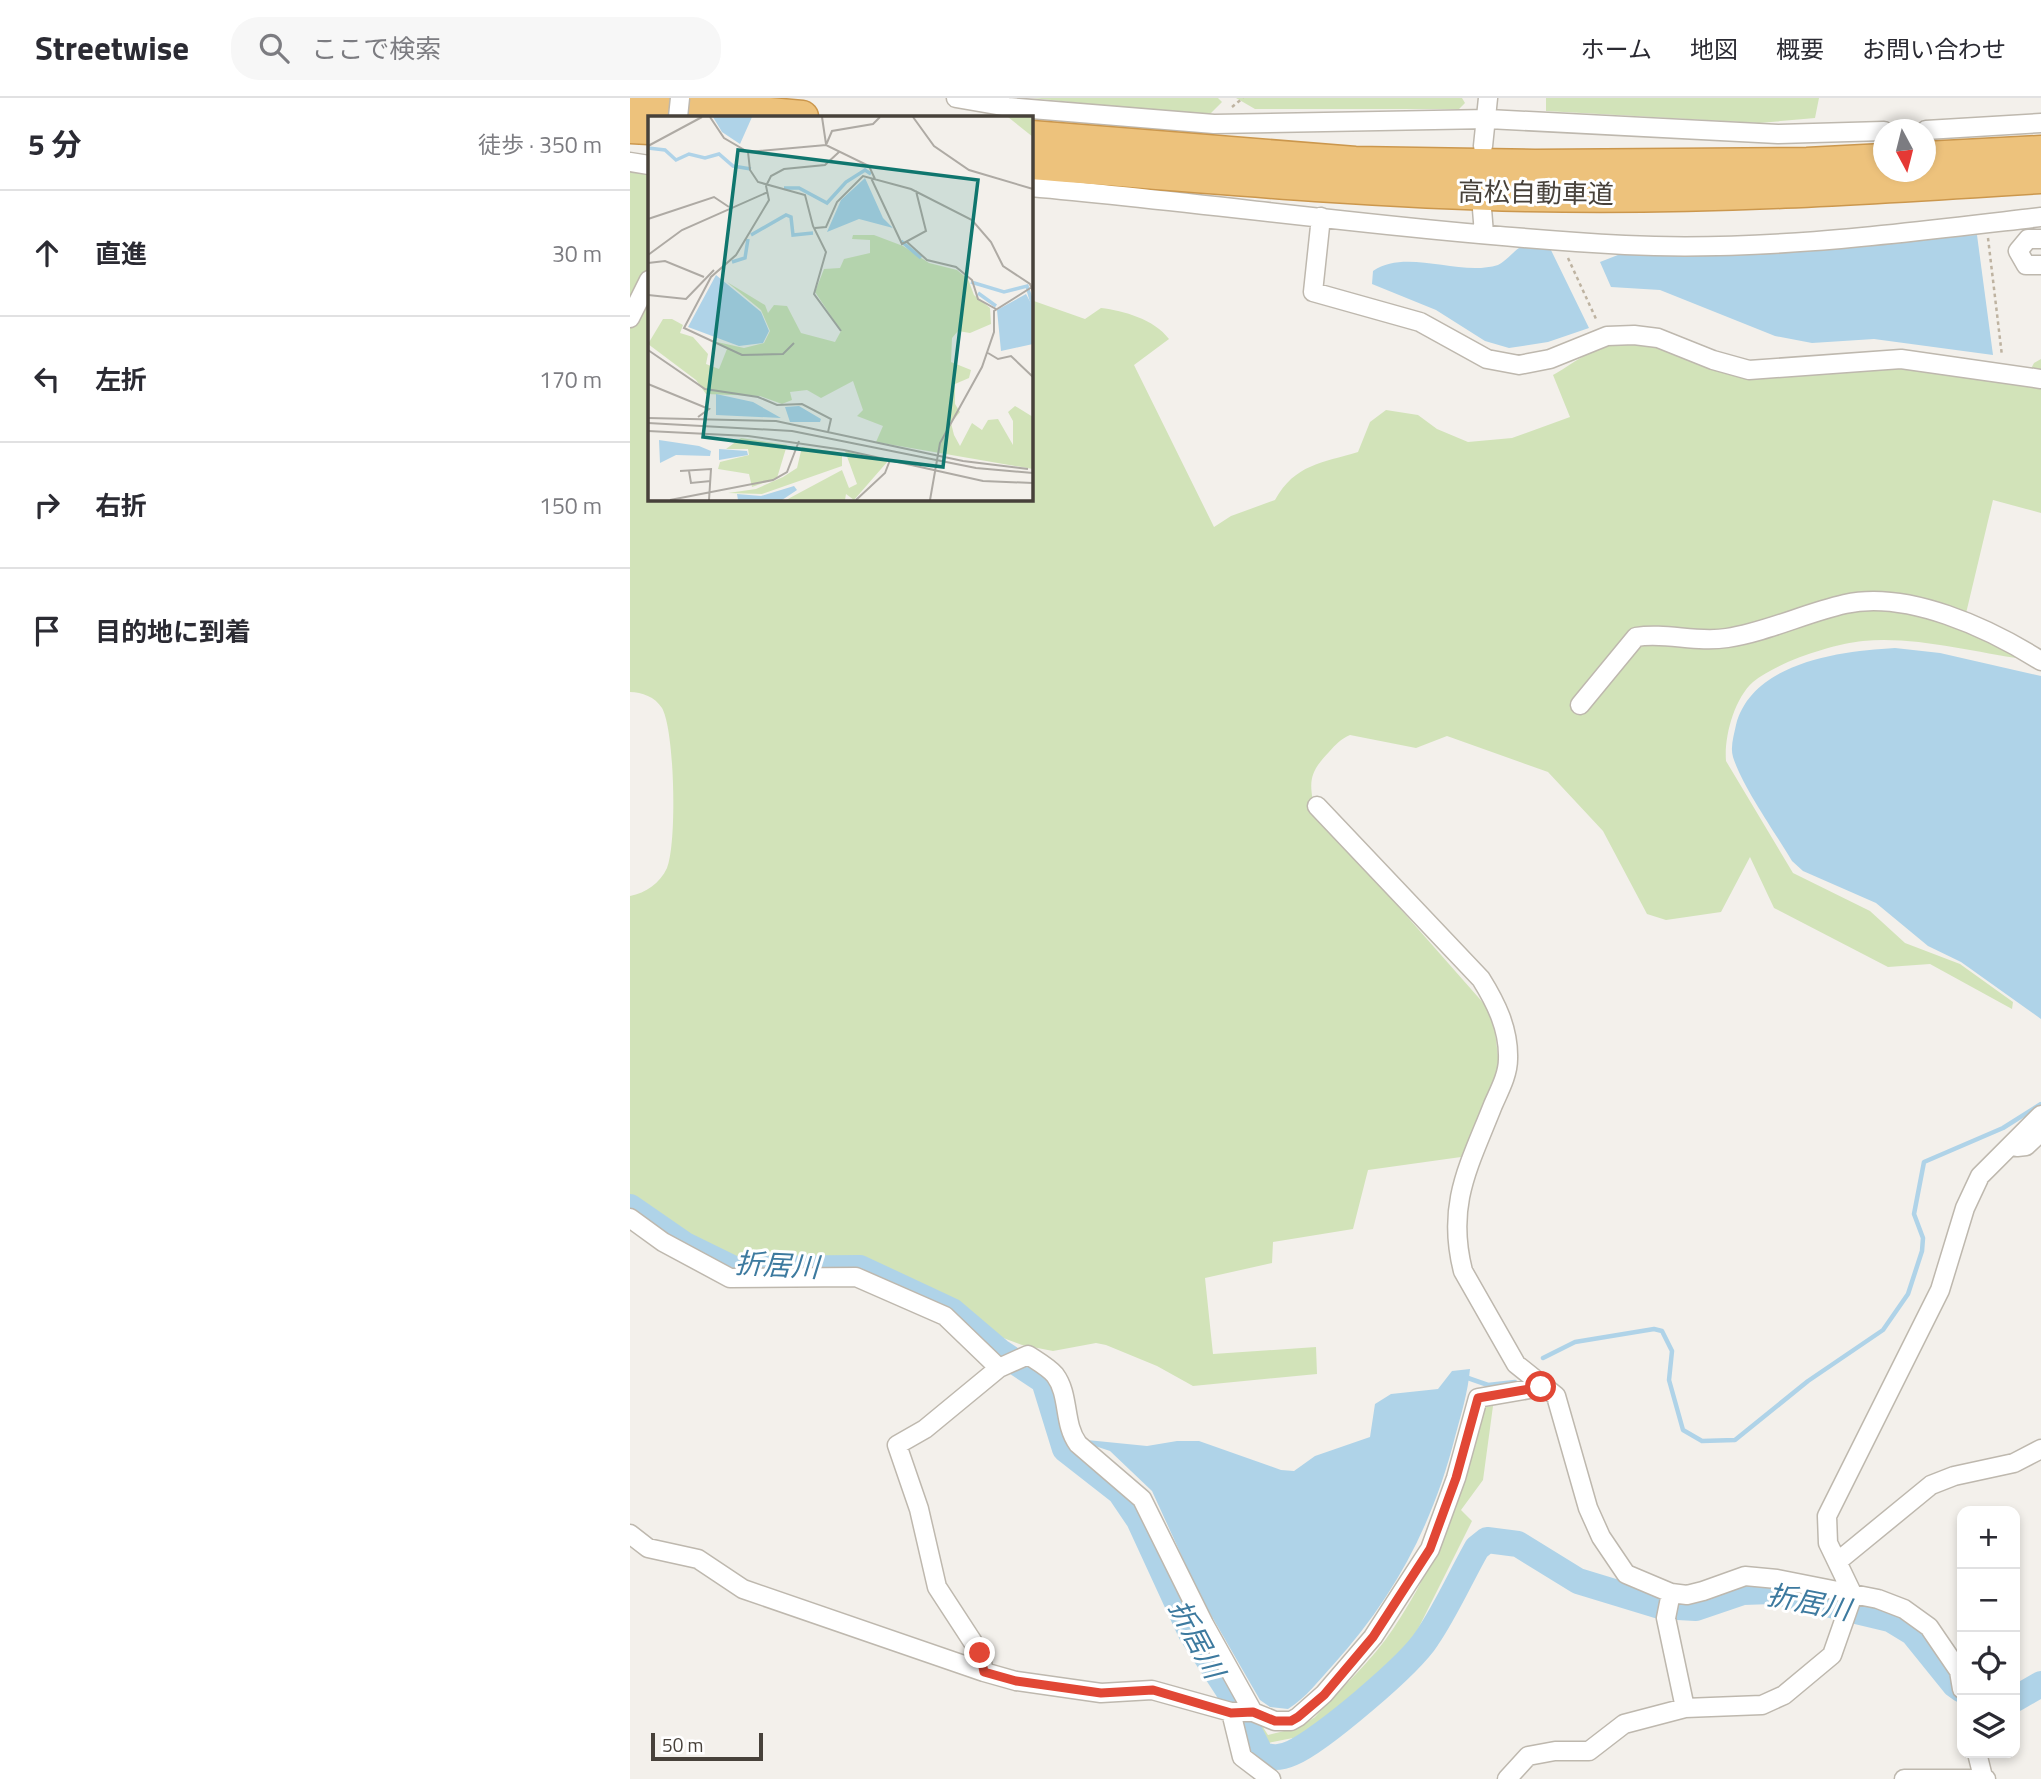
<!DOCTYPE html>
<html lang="ja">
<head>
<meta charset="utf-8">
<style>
	body { margin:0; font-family:"Titillium Web","Noto Sans JP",sans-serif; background:#f7f7f7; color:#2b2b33 }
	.controls { position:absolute; right:21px; bottom:21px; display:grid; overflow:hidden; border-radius:14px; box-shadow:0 4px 10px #0003 }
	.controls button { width:63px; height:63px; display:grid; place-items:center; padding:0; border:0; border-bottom:2px solid #e1e1e2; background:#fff; color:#2b2b33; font:35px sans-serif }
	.compass { position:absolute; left:1243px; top:21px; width:63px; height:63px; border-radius:50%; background:#fff; box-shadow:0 4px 10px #0003; rotate:173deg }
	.scale { position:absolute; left:21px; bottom:18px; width:112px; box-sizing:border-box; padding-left:7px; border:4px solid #47413a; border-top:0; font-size:19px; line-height:24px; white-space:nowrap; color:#47413a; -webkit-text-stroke:5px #fff; paint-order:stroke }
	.stop { position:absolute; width:21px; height:21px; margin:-16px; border:5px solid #e14735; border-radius:50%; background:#fff }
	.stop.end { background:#e14735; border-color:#fff; box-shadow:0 2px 7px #0008 }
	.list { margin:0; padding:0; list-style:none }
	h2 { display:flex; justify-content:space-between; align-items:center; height:91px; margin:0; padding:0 28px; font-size:30px }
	h2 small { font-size:23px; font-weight:400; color:#7c7c81 }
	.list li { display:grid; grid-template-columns:46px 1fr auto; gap:21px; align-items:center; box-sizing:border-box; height:126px; padding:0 28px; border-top:2px solid #e1e1e2 }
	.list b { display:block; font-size:26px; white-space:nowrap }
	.list em { font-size:23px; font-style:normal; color:#7c7c81 }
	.icon { flex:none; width:38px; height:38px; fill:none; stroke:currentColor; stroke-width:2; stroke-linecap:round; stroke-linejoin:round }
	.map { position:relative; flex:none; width:1411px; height:1681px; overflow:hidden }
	header { display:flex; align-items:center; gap:42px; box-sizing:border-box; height:98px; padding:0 35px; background:#fff; border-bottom:2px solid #e1e1e2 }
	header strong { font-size:33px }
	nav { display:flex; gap:38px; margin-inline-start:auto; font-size:24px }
	.search { width:490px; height:63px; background:#f7f7f7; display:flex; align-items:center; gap:18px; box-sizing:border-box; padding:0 24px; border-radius:28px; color:#7c7c81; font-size:26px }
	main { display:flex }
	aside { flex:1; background:#fff }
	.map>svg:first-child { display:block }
	.green { fill:#d2e3b9 }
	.water { fill:#afd3e8 }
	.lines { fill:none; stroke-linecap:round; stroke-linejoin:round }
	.stream { stroke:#afd3e8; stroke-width:4.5 }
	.river { stroke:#afd3e8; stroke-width:26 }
	.street-casing { stroke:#beb8ae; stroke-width:21 }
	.highway-casing { stroke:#cb974d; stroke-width:35 }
	.path { stroke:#beb3a1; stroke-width:2.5; stroke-dasharray:3.5 3.5; stroke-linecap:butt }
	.street { stroke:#fff; stroke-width:18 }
	.highway { stroke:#edc27c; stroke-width:32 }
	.street-bridge-casing { stroke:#beb8ae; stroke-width:21; stroke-linecap:butt }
	.street-bridge { stroke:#fff; stroke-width:18 }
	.route { stroke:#e14735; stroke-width:9 }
	.labels { text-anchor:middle; stroke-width:6; stroke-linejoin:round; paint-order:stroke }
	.street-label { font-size:26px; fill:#47413a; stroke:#fff }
	.water-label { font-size:28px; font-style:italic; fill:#3d7a9f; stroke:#fff }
	.inset-river { fill:none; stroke:#afd3e8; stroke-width:3.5 }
	.inset-road { fill:none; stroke:#aeaaa4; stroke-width:2 }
	.view { fill:#0f766e; fill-opacity:0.15; stroke:#0f766e; stroke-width:3.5 }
	.inset-edge { fill:none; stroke:#47413a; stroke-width:3.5 }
</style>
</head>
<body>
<header>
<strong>Streetwise</strong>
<div class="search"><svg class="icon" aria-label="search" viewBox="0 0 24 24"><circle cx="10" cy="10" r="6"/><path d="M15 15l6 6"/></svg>ここで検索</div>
<nav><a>ホーム</a><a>地図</a><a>概要</a><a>お問い合わせ</a></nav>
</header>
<main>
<aside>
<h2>5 分<small>徒歩 · 350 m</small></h2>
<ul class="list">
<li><svg class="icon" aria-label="ahead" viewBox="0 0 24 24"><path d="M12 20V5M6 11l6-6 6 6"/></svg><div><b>直進</b></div><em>30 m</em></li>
<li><svg class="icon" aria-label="left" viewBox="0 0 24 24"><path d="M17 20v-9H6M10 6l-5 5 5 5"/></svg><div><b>左折</b></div><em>170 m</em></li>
<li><svg class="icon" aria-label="right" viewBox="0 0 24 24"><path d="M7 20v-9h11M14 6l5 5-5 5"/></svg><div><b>右折</b></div><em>150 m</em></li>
<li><svg class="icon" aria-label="arrive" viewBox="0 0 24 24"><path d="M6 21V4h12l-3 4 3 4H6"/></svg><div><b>目的地に到着</b></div></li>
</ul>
</aside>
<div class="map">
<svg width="1411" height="1681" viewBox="0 0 1411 1681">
	<rect width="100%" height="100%" fill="#f3f0eb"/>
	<path class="green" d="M402 0H588L592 4 578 18Z
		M606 0H832L835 5 829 11H625Z
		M916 0H1189L1185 20 1129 25 916 13Z
		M0 73 19 77V401H401V202L455 221 471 210C494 213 524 221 539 241L504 267 584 429 601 418 645 402C665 366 692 365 728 354L740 324 756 312 788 317 807 331 838 344 882 340 940 319 923 277C940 268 960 251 979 247 1025 236 1064 271 1107 278 1148 286 1188 268 1229 268 1284 267 1339 277 1394 284L1404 265 1411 261V415L1363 402 1333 528 1393 561C1342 554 1285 538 1233 543 1203 546 1147 564 1123 584 1104 601 1094 639 1096 663L1163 775 1240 813 1275 845 1330 866 1383 904 1382 911 1300 866 1258 869 1144 810 1120 759 1091 814 1036 822 1017 816 973 733 918 674 817 638 786 650 720 637C711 641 706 646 699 654 678 676 679 684 685 714L863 916 869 967 864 991 831 1059 738 1072 723 1131 643 1144 642 1165 575 1180 583 1256 686 1249 687 1276 563 1288 527 1268 476 1247 466 1245 423 1253 392 1247 352 1232 322 1206 227 1166H107L59 1147 0 1104V798C16 795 30 785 37 770 47 746 45 633 32 610 25 599 12 594 0 594Z
		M863 1308 853 1382 831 1412 842 1423 783 1541 763 1564 673 1638 633 1646 627 1634 631 1626 638 1637 670 1629 685 1619C710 1591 742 1563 763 1531 809 1463 834 1389 853 1309Z"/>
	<path class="water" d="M1347 137 1363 257 1244 241 1182 245 1145 238 1030 192 981 189 970 164 993 155 1106 154Z
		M889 144 919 148 959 230 918 244 879 250 855 243 806 212 742 186 743 173C777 150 829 179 868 167 875 164 883 154 889 150Z
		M1265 550 1310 555 1411 578V921L1331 864 1298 848 1246 805 1173 773 1162 763C1145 734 1113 690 1103 659 1100 649 1104 637 1106 627 1122 564 1211 553 1265 550Z
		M840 1271C838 1294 831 1317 825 1339 803 1426 764 1500 703 1567 689 1582 676 1600 658 1611L640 1609 630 1602 570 1498 522 1393 480 1353 465 1348 462 1350 457 1342 517 1348 547 1343H569L651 1372 664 1373 685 1358 740 1339 745 1306 761 1296 808 1291 822 1273Z"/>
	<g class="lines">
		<path class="stream" d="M913 1260 945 1244 1024 1231 1032 1233 1042 1253 1039 1282 1053 1332 1072 1343 1105 1342 1178 1283 1253 1232 1278 1196 1292 1153 1293 1140 1284 1116 1294 1064 1373 1030 1411 1006
			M835 1279 858 1287 885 1284"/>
		<path class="river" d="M0 1109 55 1147 104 1171 230 1170 322 1213 369 1253 414 1283 435 1351 490 1394 509 1422 561 1535 598 1592 631 1656C642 1661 651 1660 662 1655 690 1643 780 1567 797 1540 816 1512 830 1480 847 1450L857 1442 888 1446 948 1483 1030 1508 1066 1510 1113 1494 1142 1493 1260 1521 1283 1535 1325 1587 1332 1592
			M1385 1601 1411 1586"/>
		<defs>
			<path id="street" d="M326 0 378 9 584 26 858 21 1148 36 1254 33
				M1296 32 1411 25
				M853 48 858 0
				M0 64 19 67
				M401 89C599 107 796 136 995 147 1133 154 1274 135 1411 119
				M852 111 854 136
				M691 119 683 194 790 224 857 261 889 267 920 261 977 238 1004 237 1028 240 1083 262 1119 272 1271 261 1411 281
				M1411 141H1398L1388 153 1396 167H1411
				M0 220 19 182
				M950 607 1006 539C1036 534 1066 545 1097 540 1137 534 1175 515 1215 506 1277 492 1359 530 1411 563
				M687 708 851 881C866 905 879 931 878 961 878 977 869 993 863 1007 839 1068 816 1106 833 1173L886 1266 926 1298 958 1410 971 1439 996 1476 1041 1495 1057 1497 1073 1493 1115 1478 1147 1481 1248 1501 1274 1511 1299 1529 1329 1573 1332 1591
				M1387 1049 1396 1048 1411 1034
				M0 1120 33 1144 100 1180 226 1179 315 1218 369 1270
				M0 1436 18 1450 68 1461 113 1491 354 1574 386 1583 471 1595 522 1592 601 1614H623L645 1623H661L668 1619 694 1596 743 1539 800 1451 826 1380 848 1300 911 1289
				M1207 1464 1301 1387 1324 1378 1384 1365 1411 1351
				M1041 1495 1036 1520 1055 1610
				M354 1574 350 1555 307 1489 289 1411 267 1347 295 1331 369 1270 398 1257C407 1263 418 1269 425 1277 440 1297 433 1326 448 1346L512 1401 574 1526 623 1614
				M601 1614 612 1659 641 1681
				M1347 1655 1353 1679
				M877 1681 898 1658 925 1653H959L994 1626 1055 1610 1132 1607 1154 1597 1202 1557 1223 1497 1198 1445 1197 1418 1310 1192 1335 1110 1350 1078 1411 1017
				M1274 1681H1356"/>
			<path id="highway" d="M0 3 172 19
				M0 29 19 30
				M401 39 725 65 905 68 1177 66 1254 62
				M1296 60 1411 54
				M401 65C566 78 732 93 898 97 1069 101 1240 90 1411 79"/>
		</defs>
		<use href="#street" class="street-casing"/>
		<use href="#highway" class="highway-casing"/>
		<path class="path" d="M602 9 613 0
			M1358 140 1372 258
			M938 160 967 223"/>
		<use href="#street" class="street"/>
		<use href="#highway" class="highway"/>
		<defs>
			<path id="street-bridge" d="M48 19 50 0"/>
		</defs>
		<use href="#street-bridge" class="street-bridge-casing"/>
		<use href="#street-bridge" class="street-bridge"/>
	</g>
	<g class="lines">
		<path class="route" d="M350 1555 354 1574 386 1583 471 1595 523 1592 601 1615 623 1614 645 1623H661L668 1619 694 1597 743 1539 800 1451 826 1380 848 1300 911 1289"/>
	</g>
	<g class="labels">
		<g class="street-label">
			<text transform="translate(906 95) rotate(1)" y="9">高松自動車道</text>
		</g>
		<g class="water-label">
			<text transform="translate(147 1167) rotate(3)" y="10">折居川</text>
			<text transform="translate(1179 1504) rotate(11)" y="10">折居川</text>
			<text transform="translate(567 1541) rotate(62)" y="10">折居川</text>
		</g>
	</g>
	<g transform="translate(18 18)">
		<rect width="385" height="385" fill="#f3f0eb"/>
		<path d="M360 1H385V21ZM205 119H226L255 130 281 147 309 154 320 163 326 179 342 192 343 208 322 217 310 215 304 222 303 246 323 254 321 262 307 268V288L312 296 303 307 306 319 312 330 324 307 334 314 340 304 350 303 365 329V305L360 296 367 290 385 301V353L228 326 235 310 209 300 215 294 205 265 173 282 159 274 142 276 144 284 134 288 112 280 58 278 48 264 0 228 15 203H24L35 209 32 217 45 221 60 238 58 248 71 253 79 233 69 226 96 232 116 227 122 215 113 194 79 166 117 189 120 197 126 189 139 190 153 217 187 226 193 215 167 176 176 153 192 152 196 143 222 137V124L204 123ZM93 322 139 329 129 362 104 371 101 358 70 353 72 346 101 339 100 333H78ZM154 331 189 336 194 340V350L114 378 80 377 108 373 135 361 149 352ZM197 335 240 345 206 384 198 378 197 384H138L194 354 201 372 209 368Z" fill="#d2e3b9"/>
		<path d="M65 1H104L92 28 74 16ZM217 62 235 102 245 112 211 103 179 116 193 84ZM68 159 113 196 121 215 115 227 91 230 40 211ZM378 178 385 191V228L353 235 349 194ZM68 278 105 286 133 302 68 299ZM151 290 173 303 172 306H142L137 291ZM11 324 51 330 63 335 62 340 28 339 12 347ZM71 333 99 335 100 339 71 344ZM146 370 149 374 134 384H90L89 378 113 380Z" fill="#afd3e8"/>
		<path class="inset-river" d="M0 32 17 34 28 44 41 38 57 42 71 38 85 50 103 53M136 72H151L179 87 198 66 217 54 223 58M103 119 138 99 143 101 145 119 165 117M253 125 273 142M84 146 97 142 100 123M323 166 356 176 379 170 385 190M330 177 348 190"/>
		<path class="inset-road" d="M62 1 76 22 100 36 178 29 221 50 227 63M174 1 178 28M265 1 286 30 321 54 385 73M178 29 184 15 225 8 232 1M0 30 54 1M100 36 102 54 110 66 157 79 165 110 178 136 166 178 193 215M223 62 254 128 278 115 268 75M0 103 66 81 81 91M167 112 178 111 189 86 215 60 263 73 324 104 343 126 355 150 382 168 385 175M259 126 279 144 308 151 324 164 330 183 348 193M0 139 34 114 120 76M0 147 17 145 56 161M0 179 38 183 66 154M146 227 135 238 94 239 36 212 63 161 88 139 121 84 118 70 123 60 136 53 177 49 191 36M0 234 57 273 110 281 129 289 154 288 183 303 180 316M340 237 350 243 363 240 385 261M0 268 61 293 50 301M0 302 128 305 315 345 380 353M0 307 144 315 328 352 385 357M0 315 100 320 196 334 335 365 385 367M32 355 63 353 61 384M41 355 43 367 63 365M22 384 125 364 139 356 151 325M208 384 237 357 242 344M282 384 292 327 334 251 346 216V195L384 171"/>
		<path class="view" d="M90 34 330 64 295 351 55 321Z"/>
		<rect width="385" height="385" class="inset-edge"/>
	</g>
</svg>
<div class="controls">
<button>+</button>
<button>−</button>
<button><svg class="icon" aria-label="locate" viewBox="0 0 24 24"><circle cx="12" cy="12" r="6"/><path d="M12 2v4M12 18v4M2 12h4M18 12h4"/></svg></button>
<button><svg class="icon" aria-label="layers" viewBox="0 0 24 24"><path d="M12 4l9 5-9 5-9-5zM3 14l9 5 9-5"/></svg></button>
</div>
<svg class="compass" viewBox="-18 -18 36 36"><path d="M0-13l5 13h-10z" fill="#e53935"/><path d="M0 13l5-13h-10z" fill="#7c7c81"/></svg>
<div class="scale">50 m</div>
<div class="stop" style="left:911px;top:1289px"></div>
<div class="stop end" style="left:350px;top:1555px"></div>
</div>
</main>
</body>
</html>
